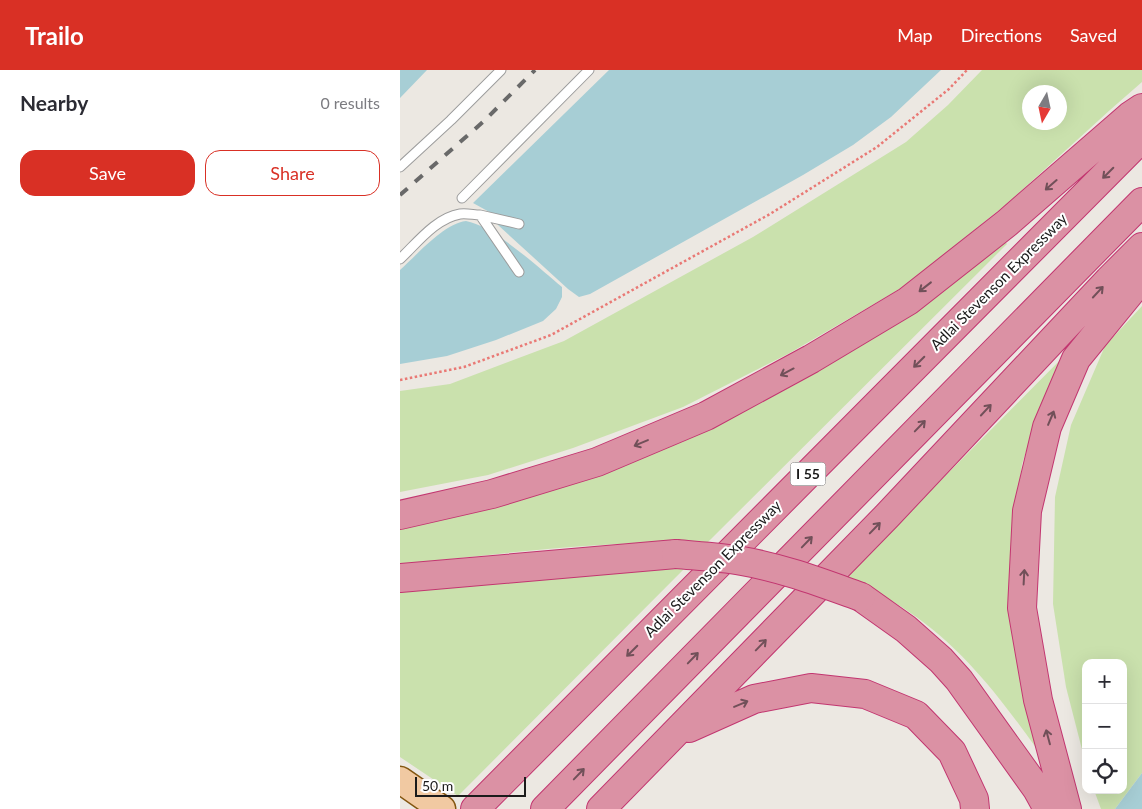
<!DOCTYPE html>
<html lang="en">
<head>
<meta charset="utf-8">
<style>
	body { margin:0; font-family:Lato,sans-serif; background:#f2f2f3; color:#2b2b33 }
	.controls { position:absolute; right:15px; bottom:15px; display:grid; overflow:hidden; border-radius:10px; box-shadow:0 5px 20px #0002 }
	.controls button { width:45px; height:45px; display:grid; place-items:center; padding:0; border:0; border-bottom:1px solid #e1e1e2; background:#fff; color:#2b2b33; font:25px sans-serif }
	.compass { position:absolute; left:622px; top:15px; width:45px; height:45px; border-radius:50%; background:#fff; box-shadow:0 5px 20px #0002; rotate:189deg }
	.scale { position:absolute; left:15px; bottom:12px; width:111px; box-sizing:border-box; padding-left:5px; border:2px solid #1b1b1b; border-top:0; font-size:14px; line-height:18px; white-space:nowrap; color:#1b1b1b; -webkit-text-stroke:4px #fff; paint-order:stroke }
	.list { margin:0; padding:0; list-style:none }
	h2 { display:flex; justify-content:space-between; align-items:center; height:65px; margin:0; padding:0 20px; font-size:21px }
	h2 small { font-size:16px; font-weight:400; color:#7c7c81 }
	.actions { display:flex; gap:10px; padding:15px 20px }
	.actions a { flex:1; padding:11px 0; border:1px solid #d93025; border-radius:15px; text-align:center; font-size:18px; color:#d93025 }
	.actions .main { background:#d93025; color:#fff }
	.icon { flex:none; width:28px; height:28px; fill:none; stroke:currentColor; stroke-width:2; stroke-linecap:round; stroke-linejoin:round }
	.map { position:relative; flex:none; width:742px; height:739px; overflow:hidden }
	header { display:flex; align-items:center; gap:30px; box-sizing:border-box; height:70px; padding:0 25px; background:#d93025; color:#fff }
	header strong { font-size:24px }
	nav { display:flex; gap:28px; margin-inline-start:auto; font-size:18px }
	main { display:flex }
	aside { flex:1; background:#fff }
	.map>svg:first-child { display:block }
	.grass { fill:#cae1ad; fill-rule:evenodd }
	.water { fill:#a7ced5 }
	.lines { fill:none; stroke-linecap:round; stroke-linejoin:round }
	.service-casing { stroke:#9c9c9c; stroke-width:11 }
	.primary-casing { stroke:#835510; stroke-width:29 }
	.motorway-casing { stroke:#c23670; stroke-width:30 }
	.path { stroke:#e97975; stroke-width:2.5; stroke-dasharray:2.5 2.5; stroke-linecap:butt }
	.service { stroke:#fff; stroke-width:9 }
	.primary { stroke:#f1c9a2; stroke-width:26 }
	.motorway { stroke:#db91a4; stroke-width:28 }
	.rail { stroke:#696969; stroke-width:4; stroke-dasharray:10 10; stroke-linecap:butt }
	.motorway-bridge-casing { stroke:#c23670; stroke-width:30; stroke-linecap:butt }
	.motorway-bridge { stroke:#db91a4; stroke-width:28 }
	.oneway { stroke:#715059 }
	.labels { text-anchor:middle; stroke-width:4; stroke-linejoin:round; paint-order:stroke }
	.shield { fill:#fff; stroke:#5f5f5f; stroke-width:1 }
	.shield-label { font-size:14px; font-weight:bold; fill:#1b1b1b }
	.street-label { font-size:15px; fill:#1b1b1b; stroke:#fff }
</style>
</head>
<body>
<header>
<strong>Trailo</strong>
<nav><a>Map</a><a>Directions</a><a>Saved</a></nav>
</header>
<main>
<aside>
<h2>Nearby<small>0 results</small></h2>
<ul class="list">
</ul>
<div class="actions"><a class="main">Save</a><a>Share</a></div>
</aside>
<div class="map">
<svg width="742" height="739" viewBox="0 0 742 739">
	<rect width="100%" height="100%" fill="#ece8e2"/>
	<path class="grass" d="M582 0H742V12L710 40 609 132 505 216 388 284 283 337 173 378 88 405 0 422V321L50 314 164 271 353 167 506 72 548 35ZM630 22H660V52H630Z
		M603 169 607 174 307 473C204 470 102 484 0 494V455L275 373 344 341 396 314 457 278 522 234Z
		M742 236V703L715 739H701L694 720H723V593H686V695L666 617 653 534 655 427 671 355 705 276Z
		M687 263 641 336 622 394 613 461 639 682C602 630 563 578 509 542 490 528 466 518 445 507Z
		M287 496 58 726 0 687V515Z"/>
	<path class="water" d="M0 0H27L0 28Z
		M209 0H541L491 47 453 75 403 105 190 224 179 227 168 219 98 155 93 144 73 133Z
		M66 151C94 156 139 198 162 217V227L156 239 143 251 96 270 47 286 0 294V200C17 185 43 154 66 151Z
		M742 703V739H715Z"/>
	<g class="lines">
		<defs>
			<path id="service" d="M0 97 51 50 101 0
				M62 128 189 0
				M0 189C17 173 36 148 60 144 67 143 74 145 80 145
				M119 202 80 145 119 154"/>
			<path id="primary" d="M0 710 42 739"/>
			<path id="motorway" d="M0 445 92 424 197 392 306 346 411 289 508 231 607 153 730 46 742 38
				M0 508 276 484
				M461 527 506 559 541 590 559 610 637 719 648 739
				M289 658 354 629 411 618 465 624 516 645 552 682 574 729 575 739
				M75 739 742 68
				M145 739 742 132
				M201 739 487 446 709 210 742 177
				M667 739 638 630 622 538 627 441 647 357 676 289 742 208"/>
		</defs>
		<use href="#service" class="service-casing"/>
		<use href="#primary" class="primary-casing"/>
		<use href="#motorway" class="motorway-casing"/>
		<path class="path" d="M0 310 64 297 151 265 370 144 477 77 549 19 567 0"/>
		<use href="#service" class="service"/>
		<use href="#primary" class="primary"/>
		<use href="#motorway" class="motorway"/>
		<path class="rail" d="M0 125 84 51 135 0"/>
		<defs>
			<path id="motorway-bridge" d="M276 484C298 486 320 487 342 491 383 498 422 513 461 527"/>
		</defs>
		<use href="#motorway-bridge" class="motorway-bridge-casing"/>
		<use href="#motorway-bridge" class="motorway-bridge"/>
	</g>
	<defs><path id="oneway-shaft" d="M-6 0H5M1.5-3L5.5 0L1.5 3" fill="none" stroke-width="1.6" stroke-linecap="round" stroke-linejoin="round" transform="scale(1.25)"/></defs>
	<g class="oneway">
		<use href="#oneway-shaft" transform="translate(708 103) rotate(135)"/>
		<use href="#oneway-shaft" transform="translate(651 115) rotate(139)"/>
		<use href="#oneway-shaft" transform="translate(525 217) rotate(142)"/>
		<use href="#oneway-shaft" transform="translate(698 222) rotate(-47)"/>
		<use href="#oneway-shaft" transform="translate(519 292) rotate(135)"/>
		<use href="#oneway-shaft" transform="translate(387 302) rotate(152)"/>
		<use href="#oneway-shaft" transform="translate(586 340) rotate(-47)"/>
		<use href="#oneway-shaft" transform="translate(651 348) rotate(-67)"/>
		<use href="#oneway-shaft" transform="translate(520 356) rotate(-46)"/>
		<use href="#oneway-shaft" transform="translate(241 373) rotate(157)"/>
		<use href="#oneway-shaft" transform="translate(475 458) rotate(-46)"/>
		<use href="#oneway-shaft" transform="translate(407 472) rotate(-46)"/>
		<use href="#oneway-shaft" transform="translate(624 507) rotate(-87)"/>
		<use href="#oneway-shaft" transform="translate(361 575) rotate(-46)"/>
		<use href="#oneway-shaft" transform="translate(232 581) rotate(135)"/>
		<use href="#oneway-shaft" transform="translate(293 588) rotate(-46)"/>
		<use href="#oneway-shaft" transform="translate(341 634) rotate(-23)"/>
		<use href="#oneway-shaft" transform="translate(648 667) rotate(-105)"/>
		<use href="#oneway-shaft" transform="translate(179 704) rotate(-46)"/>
	</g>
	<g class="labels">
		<rect class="shield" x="390.5" y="392.5" width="35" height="23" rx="4"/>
		<g class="shield-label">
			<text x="408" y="409">I 55</text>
		</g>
		<g class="street-label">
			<text transform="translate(599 212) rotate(-45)" y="5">Adlai Stevenson Expressway</text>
			<text transform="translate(313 499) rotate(-45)" y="5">Adlai Stevenson Expressway</text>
		</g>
	</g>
</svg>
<div class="controls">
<button>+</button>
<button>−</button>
<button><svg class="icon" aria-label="locate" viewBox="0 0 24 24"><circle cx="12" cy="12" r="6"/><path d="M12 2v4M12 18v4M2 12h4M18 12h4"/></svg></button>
</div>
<svg class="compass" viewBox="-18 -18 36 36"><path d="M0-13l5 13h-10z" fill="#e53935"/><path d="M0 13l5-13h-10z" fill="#7c7c81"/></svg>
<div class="scale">50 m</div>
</div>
</main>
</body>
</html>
